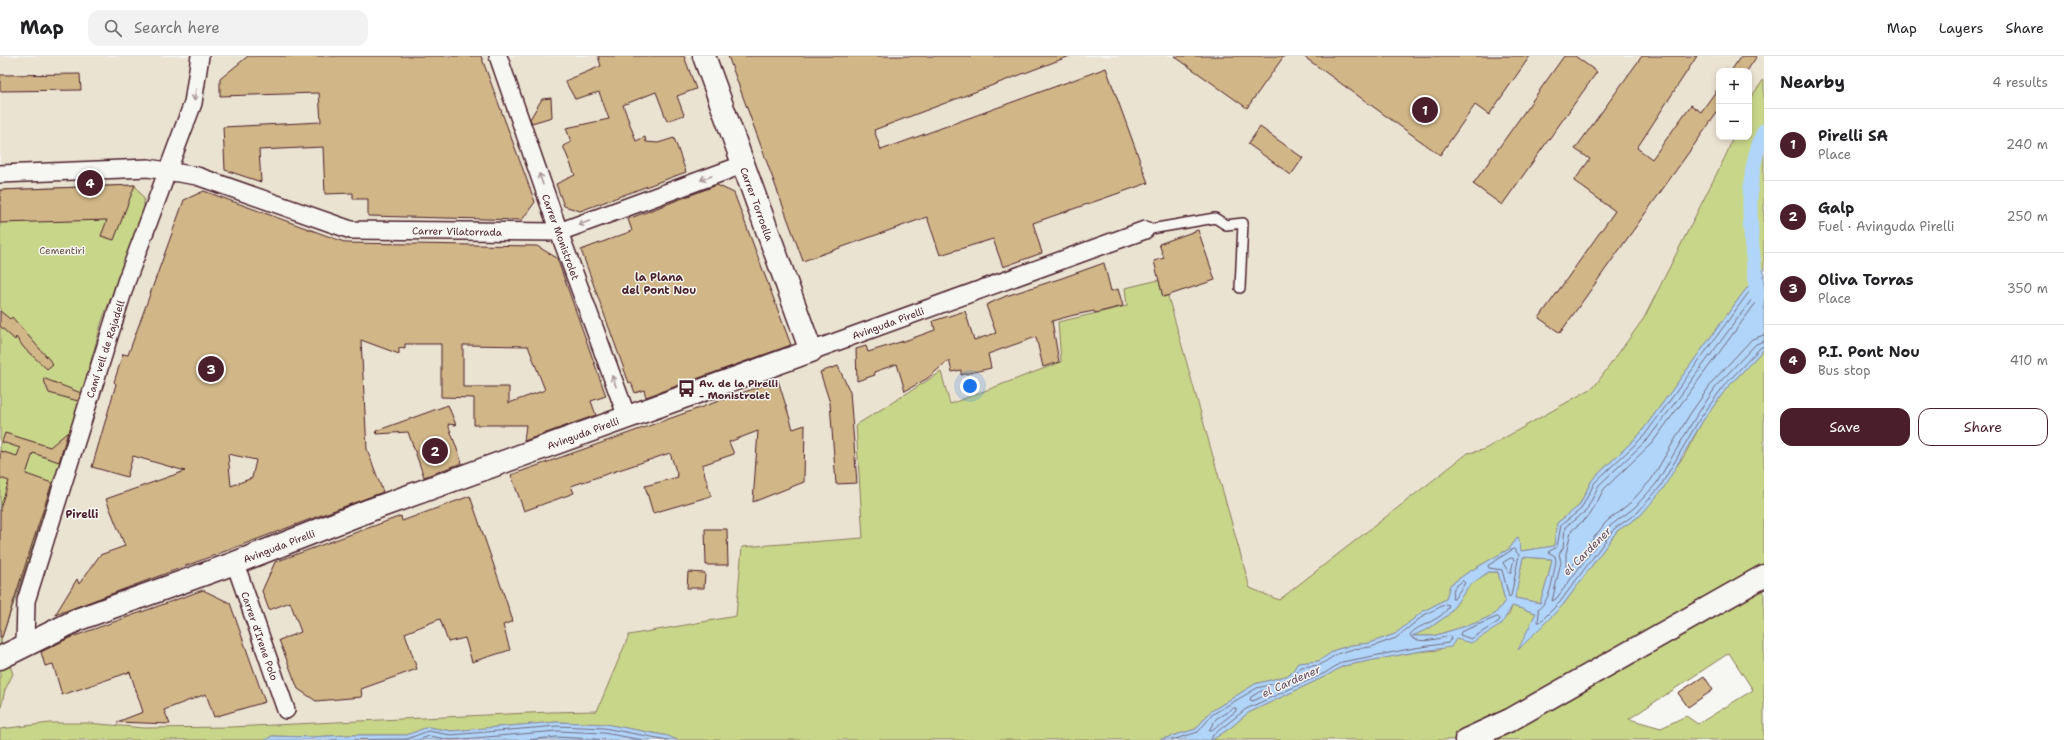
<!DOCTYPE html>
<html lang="en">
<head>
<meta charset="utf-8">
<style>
	body { margin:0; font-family:"Shantell Sans",sans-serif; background:#f2f2f2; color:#202124 }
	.controls { position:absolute; right:12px; top:12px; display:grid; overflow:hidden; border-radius:8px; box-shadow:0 2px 6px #0003 }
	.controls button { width:36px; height:36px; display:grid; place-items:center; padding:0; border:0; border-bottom:1px solid #e0e0e0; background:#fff; color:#202124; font:20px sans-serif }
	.you { position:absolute; left:970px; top:330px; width:14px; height:14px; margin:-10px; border:3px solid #fff; border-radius:50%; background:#1a73e8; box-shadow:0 0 0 6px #1a73e833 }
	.badge { display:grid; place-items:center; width:26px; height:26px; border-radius:50%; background:#4a1f2b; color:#fff; font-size:13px; font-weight:700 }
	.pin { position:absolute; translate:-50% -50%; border:2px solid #fff; box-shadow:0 1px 4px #0006 }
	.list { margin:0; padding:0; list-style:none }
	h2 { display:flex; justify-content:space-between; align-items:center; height:52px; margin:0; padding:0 16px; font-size:17px }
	h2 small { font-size:13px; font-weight:400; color:#757577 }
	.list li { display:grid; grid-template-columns:26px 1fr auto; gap:12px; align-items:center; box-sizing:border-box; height:72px; padding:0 16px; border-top:1px solid #e0e0e0 }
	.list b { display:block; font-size:15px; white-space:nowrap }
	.list p { margin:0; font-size:13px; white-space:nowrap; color:#757577 }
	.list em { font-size:13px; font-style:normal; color:#757577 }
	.actions { display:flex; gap:8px; padding:12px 16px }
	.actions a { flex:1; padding:9px 0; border:1px solid #4a1f2b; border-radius:12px; text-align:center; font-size:14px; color:#4a1f2b }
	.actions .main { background:#4a1f2b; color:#fff }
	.icon { flex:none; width:22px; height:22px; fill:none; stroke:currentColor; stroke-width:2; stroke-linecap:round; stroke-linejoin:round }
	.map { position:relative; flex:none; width:1764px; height:684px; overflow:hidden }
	header { display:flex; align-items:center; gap:24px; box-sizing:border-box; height:56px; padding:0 20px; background:#fff; border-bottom:1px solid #e0e0e0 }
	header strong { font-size:19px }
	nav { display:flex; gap:22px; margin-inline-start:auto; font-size:14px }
	.search { width:280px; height:36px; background:#f2f2f2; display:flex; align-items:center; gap:10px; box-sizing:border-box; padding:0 14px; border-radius:12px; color:#757577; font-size:15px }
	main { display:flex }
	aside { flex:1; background:#fff }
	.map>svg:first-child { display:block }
	.built { fill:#ebe3d2 }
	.green { fill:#c8d68a; stroke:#897a5a; fill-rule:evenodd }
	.water { fill:#b0d5f9; stroke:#878ca7; fill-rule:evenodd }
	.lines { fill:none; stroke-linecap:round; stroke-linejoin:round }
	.shore { stroke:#73687d; stroke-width:1 }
	.canal { stroke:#b0d5f9; stroke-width:15 }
	.building { fill:#d1b687; stroke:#4a1f2b; fill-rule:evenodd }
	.service-casing { stroke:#4a1f2b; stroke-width:12 }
	.minor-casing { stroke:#4a1f2b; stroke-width:20 }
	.tertiary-casing { stroke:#4a1f2b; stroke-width:25 }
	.secondary-casing { stroke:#4a1f2b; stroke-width:25 }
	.service { stroke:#f6f6f2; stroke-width:9 }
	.minor { stroke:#f6f6f2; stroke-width:17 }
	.tertiary { stroke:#f6f6f2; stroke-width:22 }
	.secondary { stroke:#f6f6f2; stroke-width:22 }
	.oneway { stroke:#a99598 }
	.labels { text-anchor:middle; stroke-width:3; stroke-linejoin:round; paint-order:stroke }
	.street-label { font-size:10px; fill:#4a1f2b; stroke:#f6f6f2 }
	.park-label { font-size:10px; fill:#6a4d43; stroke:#f6f6f2 }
	.poi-label { font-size:10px; font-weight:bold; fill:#4a1f2b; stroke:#f6f6f2; text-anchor:start }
	.neighbourhood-label { font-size:11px; font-weight:bold; fill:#4a1f2b; stroke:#f6f6f2 }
	.water-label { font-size:11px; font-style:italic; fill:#644c5e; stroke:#f6f6f2 }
</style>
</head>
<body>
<header>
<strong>Map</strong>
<div class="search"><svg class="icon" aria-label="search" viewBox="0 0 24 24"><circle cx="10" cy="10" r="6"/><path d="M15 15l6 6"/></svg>Search here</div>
<nav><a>Map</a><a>Layers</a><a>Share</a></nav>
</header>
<main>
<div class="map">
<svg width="1764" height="684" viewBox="0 0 1764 684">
	<rect width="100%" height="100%" fill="#f6f6f2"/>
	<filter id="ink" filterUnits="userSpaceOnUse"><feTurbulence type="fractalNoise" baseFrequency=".025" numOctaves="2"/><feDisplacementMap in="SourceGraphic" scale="8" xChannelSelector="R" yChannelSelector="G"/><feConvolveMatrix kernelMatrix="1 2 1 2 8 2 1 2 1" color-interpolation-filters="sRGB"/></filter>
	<g filter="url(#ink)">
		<path class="built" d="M0 0H1764V23L1749 44V15H1719V81H1733L1727 97 1644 262 1594 331 1483 394 1467 397 1279 545 1250 532 1169 240 1163 241 1159 225 1127 250 1058 266 1062 306 950 348 941 317 863 482 742 491 736 560 629 579 597 655 550 656 231 671 144 672 88 667H50L0 673V656L5 634 13 618 1 585 65 399 102 265 0 134Z"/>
		<path class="green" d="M1764 23V212L1743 237 1640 378 1592 424 1579 450 1557 467 1554 490 1521 495 1518 481 1509 493 1467 517 1450 529 1446 543 1422 556 1395 578 1370 587 1352 589 1335 594 1319 605 1298 607 1290 619 1255 628 1210 656 1196 673 1159 684H677L668 680 605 668 557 666 451 675 428 671 407 679H349L309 681 272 680 265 684H0V673L50 667H88L144 672 231 671 550 656 597 655 629 579 736 560 742 491 863 482 856 369 941 316 950 348 1061 306 1058 266 1127 250 1125 232 1159 224 1163 241 1168 240 1250 532 1279 544 1468 397 1483 394 1594 331 1644 262 1727 97 1733 81H1749V44Z
			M135 129 144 143V154L102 265 65 399 2 581 1 584 13 618 5 634 0 656V134Z
			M1764 293V684H1212L1230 672 1248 657 1326 620 1343 610 1415 596 1439 594 1456 582 1509 559 1512 550 1536 557 1519 593 1563 549 1617 475 1641 459 1684 400 1702 366 1726 333ZM1729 597 1753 634 1698 668 1686 660 1661 672 1629 663Z
			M1523 501 1552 503 1548 522 1540 547 1515 542Z
			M1488 516H1498L1505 545 1495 558 1476 567 1433 580H1410L1428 573 1448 559 1469 530Z"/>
		<path class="water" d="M1764 212V293L1726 333 1702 366 1663 433 1641 459 1617 475 1563 549 1518 594 1536 557 1512 550 1501 569 1471 587 1456 583 1451 591 1415 596 1343 610 1326 620 1248 657 1230 672 1212 684H1159L1196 673 1210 656 1255 628 1290 619 1298 607 1319 605 1335 594 1352 589 1370 587 1395 578 1422 556 1446 543 1450 529 1467 517 1509 493 1518 481 1521 495 1554 490 1557 467 1579 450 1592 424 1640 378 1743 237ZM1523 501 1552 503 1548 522 1540 547 1515 542ZM1488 516H1498L1505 545 1495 558 1476 567 1433 580H1412L1428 573 1448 559 1469 530Z
			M557 666 605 668 668 680 677 684H265L272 680 309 681 349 679H407L428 671 451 675Z"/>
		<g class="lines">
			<path class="shore" d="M1764 219 1746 240 1644 380 1595 426 1581 453 1561 469 1557 491 1548 496 1555 500 1556 505C1553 519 1551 545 1538 553L1539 558 1538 566H1540L1560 546 1614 473 1638 456 1660 431 1699 364 1723 331 1760 292 1764 290
				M1764 227 1648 383 1599 429 1586 455 1565 471 1563 492 1559 498 1561 506 1552 545 1556 543 1610 470 1634 452 1656 428 1695 362 1718 328 1756 288 1764 285
				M1764 236 1652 387 1604 433 1590 459 1571 475 1566 498V514H1569L1606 466 1630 447 1651 424 1690 358 1714 324 1752 283 1764 279
				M1514 493 1519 499 1511 540 1509 541 1502 514 1489 512 1488 510Z
				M1511 502 1514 503 1511 516 1509 517 1503 507Z
				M1463 525 1465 527 1454 543H1452L1454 532Z
				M1498 561 1500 563 1498 566 1471 583 1460 579 1461 576Z
				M1267 634 1268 638 1253 645 1250 644 1251 641 1259 636Z
				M1234 652H1236V655L1212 674H1209L1216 663Z
				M332 684 407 683 428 675 451 679 557 670 604 672 668 684
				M419 684 429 680 451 684 557 675 604 677 643 684
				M526 684 557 681 610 684
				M1172 684 1198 676 1213 658 1257 632 1292 623 1301 611 1320 609 1337 598 1353 593 1371 591 1396 582 1424 559 1446 548 1449 549C1444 565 1415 569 1410 579L1412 582C1423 588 1439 582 1450 580L1452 582 1448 587 1415 592 1342 606 1325 617 1246 653 1213 679 1211 684"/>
			<path class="canal" d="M1757 240C1752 186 1741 127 1764 75"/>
		</g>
		<path class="building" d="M248 0H481L535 146 522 164 368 160V143H353V137L325 138 323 91 259 94 261 126 225 114 223 71 321 66 319 37 220 40V23Z
			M598 0H684L696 33 677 40 684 59 667 65 656 36 623 49 636 85 645 81 646 86 658 87 674 82 686 116 580 155 564 150 556 128 575 119 563 90 571 86 566 72 609 63 599 36 575 43 565 25 601 10Z
			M728 0H1070L874 74 881 94 1106 12 1148 127 1033 167 1042 197 1003 211 993 183 940 199 927 161 803 205Z
			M1174 0H1284L1247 52Z
			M1303 0H1530L1489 59 1475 49 1440 99Z
			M1564 0H1575L1597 16 1502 149 1473 128Z
			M1642 0H1697L1637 92 1652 103 1691 49 1701 56 1719 31V54L1560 277 1539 262 1615 155 1574 125 1590 103 1575 93Z
			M1741 0H1757L1747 15H1731Z
			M80 18 81 34 0 35V19Z
			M551 42 552 61 532 67 530 63 542 43Z
			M1260 71 1303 102 1291 119 1248 88Z
			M135 129 114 184 101 180 107 164 0 167V134Z
			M717 129 734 137 791 289 646 341 644 334 635 337 631 326 629 327 581 194 632 175 628 163Z
			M204 135 347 187 537 190 557 202 606 340 591 345 596 359 524 385 526 369H474V342L441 341V288H405V293L399 292V298L361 284 367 393 383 436 55 559 77 523 79 528 100 499 125 490 106 443 185 415 133 400 127 421 92 411 116 328 114 326 123 298 128 299 184 144ZM463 289 528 290 545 334 509 347V331H463ZM228 398 256 404 252 422 231 430Z
			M1198 174 1215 224 1163 241 1154 205 1164 202 1159 188Z
			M1104 207 1111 235 1118 233 1123 250 1095 257 1094 255 1074 259 1052 265 1059 306 1043 311 1036 281 988 298 991 312 961 319V314L952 316 949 304 928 322 905 335 897 308 874 316 875 319 857 325 856 293 866 290 868 296 910 283 935 274 933 265 965 255 974 284 996 277 986 249 1006 240 1062 222Z
			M0 255 10 263 12 261 53 308 47 313 24 292 16 281 15 284 0 270Z
			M838 310 850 336 857 427 836 428 830 347 820 316Z
			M43 322 81 337 78 345 49 337Z
			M778 324 793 373 805 369 804 426 753 446 758 375 729 386 734 398 702 409 711 440 653 457 645 430 678 421 670 397 571 430 574 437 524 455 511 419Z
			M448 349 456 369 448 368 462 407 424 421 408 376 377 378 376 375Z
			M68 376 59 406 33 397 26 418 52 427 2 581H0V452L9 425 0 422V395L17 400 20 392 2 386 5 377 50 391Z
			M470 440 513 565 503 569 510 594 472 606 465 582 448 586 440 563 405 577 417 613 361 633 362 641 316 645 298 633 279 584 301 576 290 546 269 554 262 535 275 506 401 460 402 465Z
			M705 473H727L728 509H706Z
			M688 516 705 517 704 532H687Z
			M203 534 230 547 265 646 214 661 206 638 164 654 170 668 117 666 143 656 130 616 62 639 53 608 45 610 41 596 69 582Z
			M1704 620 1713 634 1688 651 1678 637Z"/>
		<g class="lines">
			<defs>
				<path id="service" d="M1145 174 1215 162 1226 169 1243 167 1240 232"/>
				<path id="minor" d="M498 0 559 176 627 361
					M0 118 148 112 197 120 351 174 559 176 742 109
					M811 295 1145 174
					M235 507 286 654
					M25 590 26 545 126 226 193 47 200 0"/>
				<path id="tertiary" d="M0 602 79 563 235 507 370 454 811 295 704 0"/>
				<path id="secondary" d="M1466 684 1510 664 1764 520"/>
			</defs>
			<use href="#service" class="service-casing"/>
			<use href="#minor" class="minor-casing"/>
			<use href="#tertiary" class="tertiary-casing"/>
			<use href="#secondary" class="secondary-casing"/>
			<use href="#service" class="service"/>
			<use href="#minor" class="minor"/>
			<use href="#tertiary" class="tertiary"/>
			<use href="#secondary" class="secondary"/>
		</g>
		<defs><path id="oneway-shaft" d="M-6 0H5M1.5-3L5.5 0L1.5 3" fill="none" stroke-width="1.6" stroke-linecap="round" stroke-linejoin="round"/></defs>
		<g class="oneway">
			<use href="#oneway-shaft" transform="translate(195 39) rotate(100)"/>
			<use href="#oneway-shaft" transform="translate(706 122) rotate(160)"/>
			<use href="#oneway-shaft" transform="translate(541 123) rotate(-109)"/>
			<use href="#oneway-shaft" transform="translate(584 167) rotate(160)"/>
			<use href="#oneway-shaft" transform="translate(614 325) rotate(-110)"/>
		</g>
	</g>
	<defs>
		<symbol id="bus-bare" viewBox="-9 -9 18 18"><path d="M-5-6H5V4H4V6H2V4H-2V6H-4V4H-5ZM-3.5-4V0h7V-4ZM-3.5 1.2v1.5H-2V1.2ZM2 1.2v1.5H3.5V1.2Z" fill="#4a1f2b" stroke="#f6f6f2" stroke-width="2.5" paint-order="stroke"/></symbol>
	</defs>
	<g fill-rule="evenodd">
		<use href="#bus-bare" x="674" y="320" width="25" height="25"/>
	</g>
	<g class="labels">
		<g class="street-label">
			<text transform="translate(757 148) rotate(70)" y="4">Carrer Torroella</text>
			<text transform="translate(457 175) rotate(1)" y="4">Carrer Vilatorrada</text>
			<text transform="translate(561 181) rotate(70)" y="4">Carrer Monistrolet</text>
			<text transform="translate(888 267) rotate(-20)" y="4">Avinguda Pirelli</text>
			<text transform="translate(105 293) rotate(-72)" y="4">Camí vell de Rajadell</text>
			<text transform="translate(583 377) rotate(-20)" y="4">Avinguda Pirelli</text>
			<text transform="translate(279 490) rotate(-21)" y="4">Avinguda Pirelli</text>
			<text transform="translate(260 580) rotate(71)" y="4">Carrer d'Irene Polo</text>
		</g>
		<g class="park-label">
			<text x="62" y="198">Cementiri</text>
		</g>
		<g class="poi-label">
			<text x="699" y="331">Av. de la Pirelli<tspan x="699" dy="12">- Monistrolet</tspan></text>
		</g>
		<g class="neighbourhood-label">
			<text x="659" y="225">la Plana<tspan x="659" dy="13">del Pont Nou</tspan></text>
			<text x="82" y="462">Pirelli</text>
		</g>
		<g class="water-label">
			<text transform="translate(1587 495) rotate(-45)" y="4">el Cardener</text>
			<text transform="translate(1291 625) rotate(-24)" y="4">el Cardener</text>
		</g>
	</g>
</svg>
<div class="controls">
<button>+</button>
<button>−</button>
</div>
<div class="you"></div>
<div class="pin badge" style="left:1425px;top:54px">1</div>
<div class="pin badge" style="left:435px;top:395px">2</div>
<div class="pin badge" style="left:211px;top:313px">3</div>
<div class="pin badge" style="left:90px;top:127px">4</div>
</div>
<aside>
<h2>Nearby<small>4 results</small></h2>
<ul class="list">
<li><span class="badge">1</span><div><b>Pirelli SA</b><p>Place</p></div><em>240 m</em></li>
<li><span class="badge">2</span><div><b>Galp</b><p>Fuel · Avinguda Pirelli</p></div><em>250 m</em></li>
<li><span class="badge">3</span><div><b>Oliva Torras</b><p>Place</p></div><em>350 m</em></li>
<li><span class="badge">4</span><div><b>P.I. Pont Nou</b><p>Bus stop</p></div><em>410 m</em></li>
</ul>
<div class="actions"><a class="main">Save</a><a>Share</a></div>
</aside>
</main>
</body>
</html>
